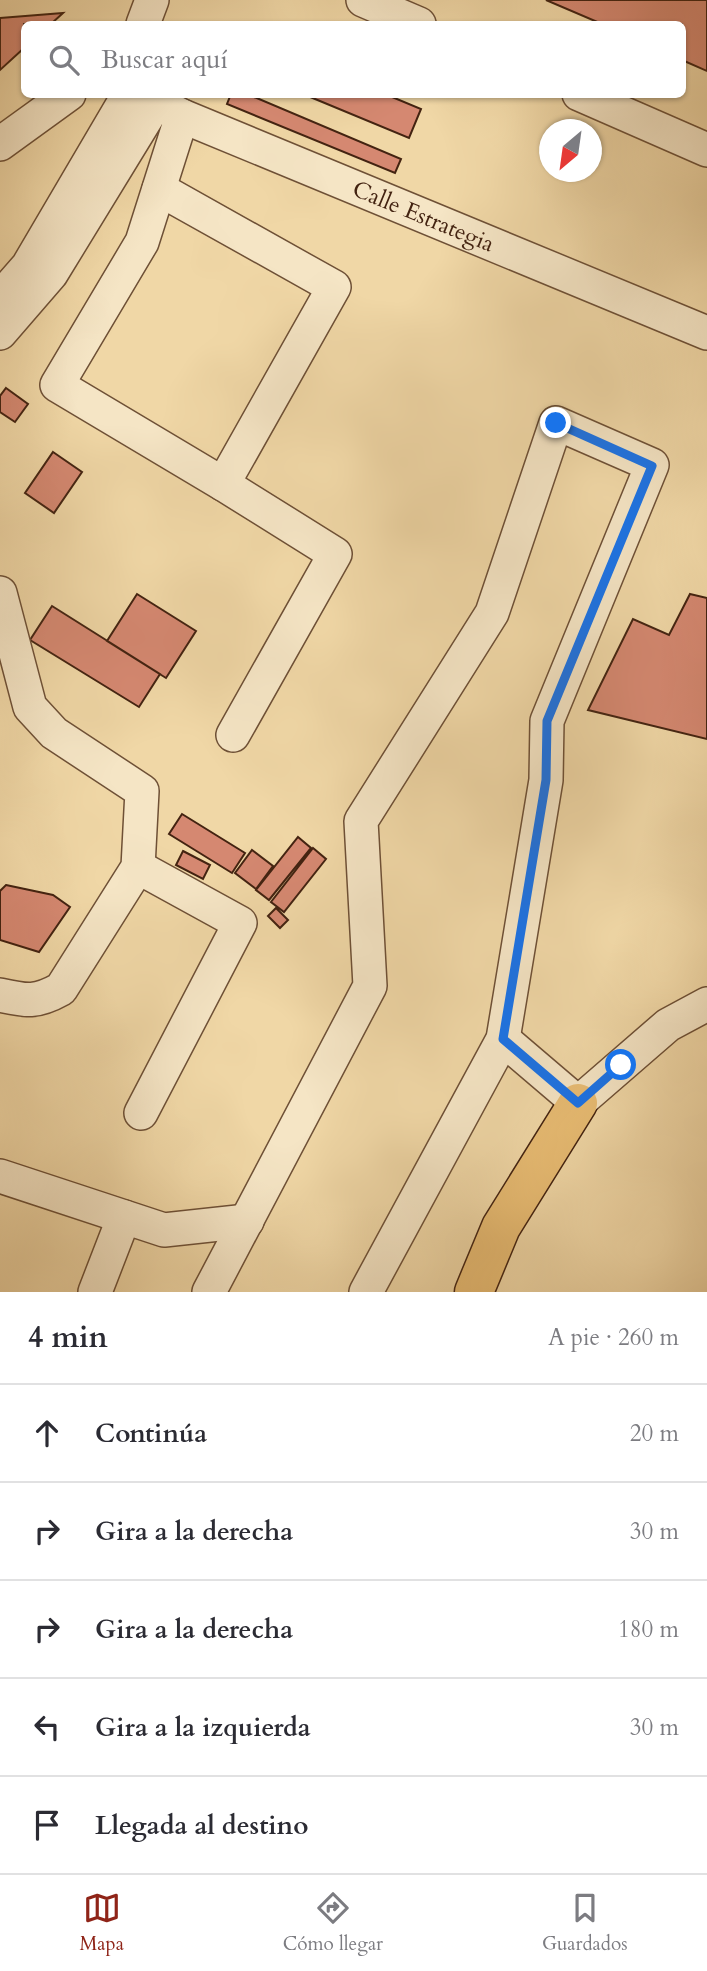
<!DOCTYPE html>
<html lang="es">
<head>
<meta charset="utf-8">
<style>
	body { margin:0; font-family:Cardo,serif; background:#f2f2f3; color:#2b2b33 }
	.compass { position:absolute; left:539px; top:119px; width:63px; height:63px; border-radius:50%; background:#fff; box-shadow:0 2px 5px #0004; rotate:209deg }
	.stop { position:absolute; width:21px; height:21px; margin:-16px; border:5px solid #1a73e8; border-radius:50%; background:#fff }
	.stop.end { background:#1a73e8; border-color:#fff; box-shadow:0 2px 7px #0008 }
	.list { margin:0; padding:0; list-style:none }
	h2 { display:flex; justify-content:space-between; align-items:center; height:91px; margin:0; padding:0 28px; font-size:30px }
	h2 small { font-size:23px; font-weight:400; color:#7c7c81 }
	.list li { display:grid; grid-template-columns:46px 1fr auto; gap:21px; align-items:center; box-sizing:border-box; height:98px; padding:0 28px; border-top:2px solid #e1e1e2 }
	.list b { display:block; font-size:26px; white-space:nowrap }
	.list em { font-size:23px; font-style:normal; color:#7c7c81 }
	.icon { flex:none; width:38px; height:38px; fill:none; stroke:currentColor; stroke-width:2; stroke-linecap:round; stroke-linejoin:round }
	.map { position:relative; flex:none; width:707px; height:1292px; overflow:hidden }
	.search { position:absolute; background:#fff; box-shadow:0 2px 5px #0004; left:21px; right:21px; top:21px; height:77px; display:flex; align-items:center; gap:18px; box-sizing:border-box; padding:0 24px; border-radius:10px; color:#7c7c81; font-size:26px }
	.sheet { height:581px; background:#fff }
	nav { display:flex; justify-content:space-around; align-items:center; box-sizing:border-box; height:98px; border-top:2px solid #e1e1e2; background:#fff; font-size:19px; color:#7c7c81 }
	nav a { display:grid; justify-items:center; gap:4px }
	nav .on { color:#8f2418 }
	.map>svg:first-child { display:block }
	.building { fill:#d58871; stroke:#432311; stroke-width:2 }
	.lines { fill:none; stroke-linecap:round; stroke-linejoin:round }
	.minor-casing { stroke:#6e5036; stroke-width:36 }
	.highway-casing { stroke:#432311; stroke-width:41 }
	.minor { stroke:#f5e5c5; stroke-width:33 }
	.highway { stroke:#e8bc73; stroke-width:38 }
	.route { stroke:#1a73e8; stroke-width:9 }
	.labels { text-anchor:middle; stroke-width:5; stroke-linejoin:round; paint-order:stroke }
	.street-label { font-size:23px; fill:#432311; stroke:#f5e5c5 }
</style>
</head>
<body>
<div class="map">
<svg width="707" height="1292" viewBox="0 0 707 1292">
	<rect width="100%" height="100%" fill="#f0d7a6"/>
	<filter id="stains"><feTurbulence type="fractalNoise" baseFrequency=".00286" numOctaves="4"/><feColorMatrix values="0 0 0 0 .2 0 0 0 0 .09 0 0 0 0 .02 0 0 0 .5 -.17"/></filter>
	<radialGradient id="worn" r=".72"><stop offset=".6" stop-color="#630" stop-opacity="0"/><stop offset="1" stop-color="#630" stop-opacity=".3"/></radialGradient>
	<path class="building" d="M546 0H707V71L682 60V24H602Z
		M63 13 51 24H24V48L0 70V18Z
		M231 94H247L401 159 395 173 227 104Z
		M303 94H385L421 109 409 138Z
		M6 388 28 404 15 422 0 412V396Z
		M53 452 82 472 54 513 25 493Z
		M137 594 196 631 166 678 107 641Z
		M690 594 707 598V739L588 710 633 619 669 635Z
		M52 606 160 674 139 707 30 640Z
		M182 814 245 853 232 873 169 834Z
		M298 837 311 848 269 900 256 890Z
		M313 848 326 859 284 912 271 902Z
		M252 850 273 866 256 889 235 873Z
		M183 851 210 865 203 879 176 865Z
		M6 885 53 895 70 907 39 952 0 940V891Z
		M276 908 288 920 280 928 268 916Z"/>
	<g class="lines">
		<defs>
			<g id="minor">
				<path d="M363 0 419 24"/>
				<path d="M143 24 152 0"/>
				<path id="s1" d="M141 94 182 116 707 333"/>
				<path d="M579 94 707 150"/>
				<path d="M182 116 142 242 57 385 223 484"/>
				<path d="M0 144 69 94"/>
				<path d="M159 189 334 287 223 484 335 554 233 735"/>
				<path d="M2 296 28 266 129 94"/>
				<path d="M0 333 51 274 155 104"/>
				<path d="M0 593 30 707 54 733 142 791 138 867 61 989C36 1003 27 1001 0 995"/>
				<path d="M138 867 240 923 141 1113"/>
				<path d="M503 1039 578 1103 668 1025 707 1004"/>
				<path d="M0 1176 164 1230 247 1221"/>
				<path d="M95 1292 124 1217"/>
				<path d="M209 1292 370 986 361 821 492 613 556 423 652 465 547 721 546 780 503 1039 366 1292"/>
			</g>
			<path id="highway" d="M474 1292 501 1227 578 1103"/>
		</defs>
		<use href="#minor" class="minor-casing"/>
		<use href="#highway" class="highway-casing"/>
		<use href="#minor" class="minor"/>
		<use href="#highway" class="highway"/>
	</g>
	<g class="lines">
		<path class="route" d="M556 423 652 466 547 721 546 780 503 1039 578 1103 621 1065"/>
	</g>
	<g class="labels">
		<g class="street-label">
			<text dy="8" stroke="none"><textPath href="#s1" startOffset="308">Calle Estrategia</textPath></text>
		</g>
	</g>
	<rect width="100%" height="100%" filter="url(#stains)"/>
	<rect width="100%" height="100%" fill="url(#worn)"/>
</svg>
<svg class="compass" viewBox="-18 -18 36 36"><path d="M0-13l5 13h-10z" fill="#e53935"/><path d="M0 13l5-13h-10z" fill="#7c7c81"/></svg>
<div class="stop" style="left:621px;top:1065px"></div>
<div class="stop end" style="left:556px;top:423px"></div>
<div class="search"><svg class="icon" aria-label="search" viewBox="0 0 24 24"><circle cx="10" cy="10" r="6"/><path d="M15 15l6 6"/></svg>Buscar aquí</div>
</div>
<section class="sheet">
<h2>4 min<small>A pie · 260 m</small></h2>
<ul class="list">
<li><svg class="icon" aria-label="ahead" viewBox="0 0 24 24"><path d="M12 20V5M6 11l6-6 6 6"/></svg><div><b>Continúa</b></div><em>20 m</em></li>
<li><svg class="icon" aria-label="right" viewBox="0 0 24 24"><path d="M7 20v-9h11M14 6l5 5-5 5"/></svg><div><b>Gira a la derecha</b></div><em>30 m</em></li>
<li><svg class="icon" aria-label="right" viewBox="0 0 24 24"><path d="M7 20v-9h11M14 6l5 5-5 5"/></svg><div><b>Gira a la derecha</b></div><em>180 m</em></li>
<li><svg class="icon" aria-label="left" viewBox="0 0 24 24"><path d="M17 20v-9H6M10 6l-5 5 5 5"/></svg><div><b>Gira a la izquierda</b></div><em>30 m</em></li>
<li><svg class="icon" aria-label="arrive" viewBox="0 0 24 24"><path d="M6 21V4h12l-3 4 3 4H6"/></svg><div><b>Llegada al destino</b></div></li>
</ul>
</section>
<nav>
<a class="on"><svg class="icon" aria-label="map" viewBox="0 0 24 24"><path d="M3 6l6-2 6 2 6-2v14l-6 2-6-2-6 2zM9 4v14M15 6v14"/></svg>Mapa</a>
<a><svg class="icon" aria-label="directions" viewBox="0 0 24 24"><path d="M12 3l9 9-9 9-9-9zM9 14v-3h6M13 9l2 2-2 2"/></svg>Cómo llegar</a>
<a><svg class="icon" aria-label="saved" viewBox="0 0 24 24"><path d="M7 4h10v16l-5-4-5 4z"/></svg>Guardados</a>
</nav>
</body>
</html>
